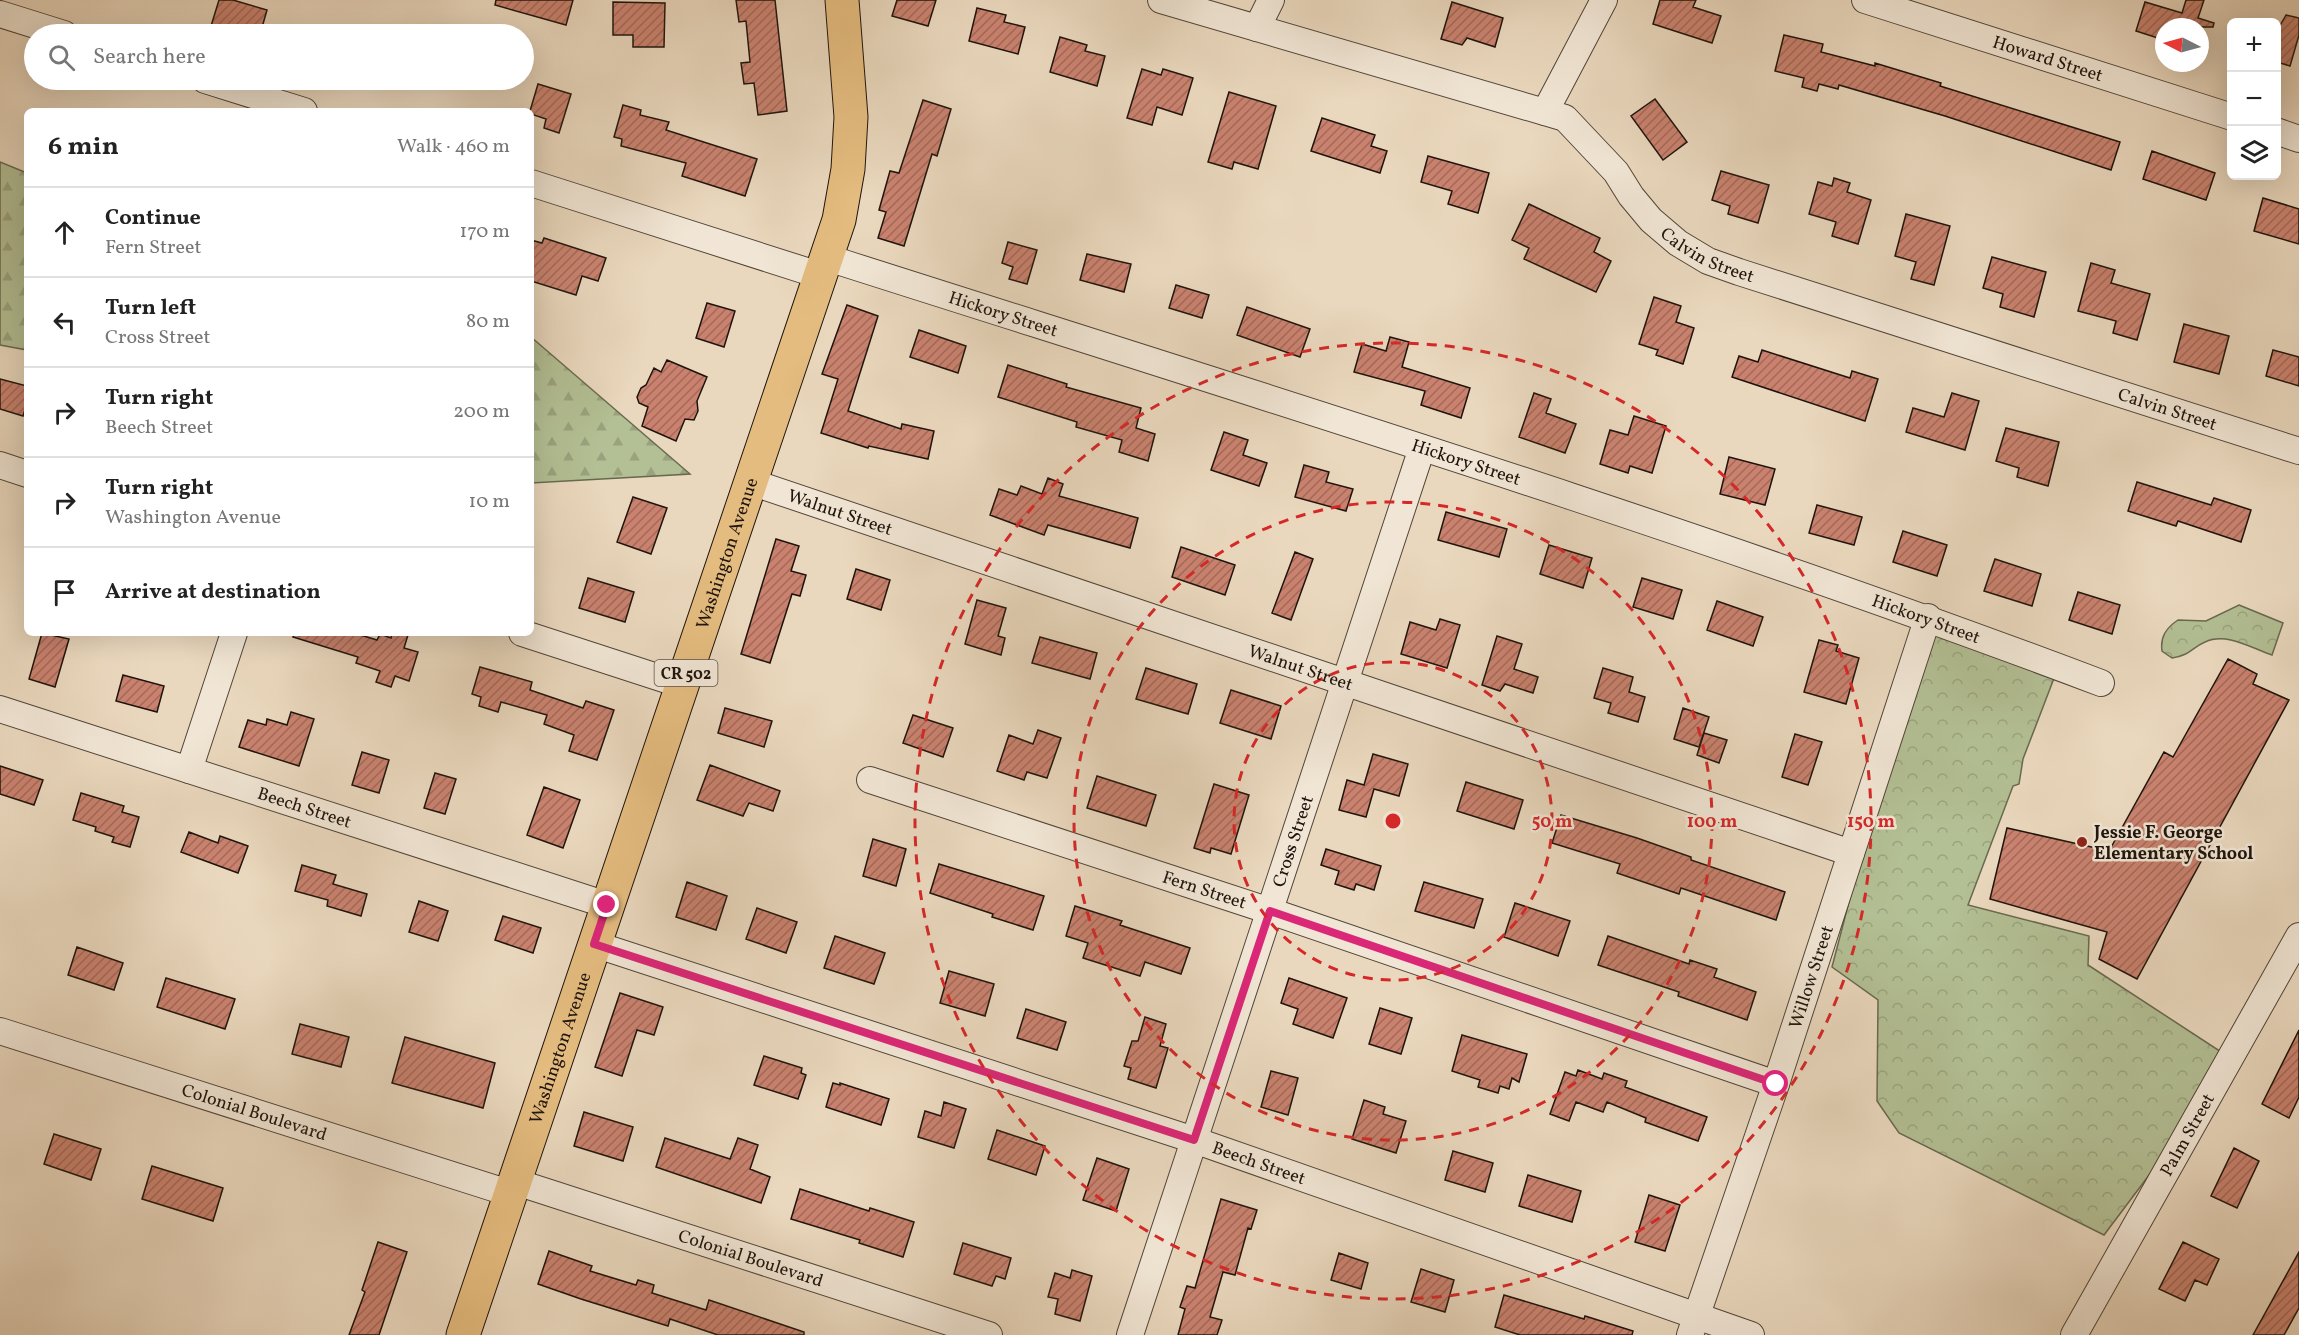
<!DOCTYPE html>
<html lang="en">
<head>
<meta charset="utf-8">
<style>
	body { margin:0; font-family:Vollkorn,serif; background:#f2f2f2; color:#222 }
	.controls { position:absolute; right:18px; top:18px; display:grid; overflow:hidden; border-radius:9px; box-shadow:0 6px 24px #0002 }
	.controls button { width:54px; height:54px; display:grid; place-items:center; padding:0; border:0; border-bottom:2px solid #e0e0e0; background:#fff; color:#222; font:30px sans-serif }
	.compass { position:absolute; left:2155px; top:18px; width:54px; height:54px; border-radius:50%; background:#fff; box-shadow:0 6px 24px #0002; rotate:276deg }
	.stop { position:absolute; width:18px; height:18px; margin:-14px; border:4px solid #db2777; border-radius:50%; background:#fff }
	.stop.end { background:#db2777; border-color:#fff; box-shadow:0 2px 6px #0008 }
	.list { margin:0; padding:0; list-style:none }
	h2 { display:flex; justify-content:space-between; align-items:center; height:78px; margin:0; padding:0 24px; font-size:26px }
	h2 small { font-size:20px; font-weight:400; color:#767676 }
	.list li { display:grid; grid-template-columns:39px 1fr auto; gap:18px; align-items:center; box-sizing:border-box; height:90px; padding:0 24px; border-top:2px solid #e0e0e0 }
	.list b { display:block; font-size:22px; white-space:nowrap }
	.list p { margin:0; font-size:20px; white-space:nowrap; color:#767676 }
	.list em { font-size:20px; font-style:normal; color:#767676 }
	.icon { flex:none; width:33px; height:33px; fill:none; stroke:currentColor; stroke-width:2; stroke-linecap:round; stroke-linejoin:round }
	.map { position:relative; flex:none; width:2299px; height:1335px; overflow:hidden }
	.search { position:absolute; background:#fff; box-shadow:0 6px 24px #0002; left:24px; top:24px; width:510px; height:66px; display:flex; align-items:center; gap:15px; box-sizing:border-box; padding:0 21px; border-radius:33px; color:#767676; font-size:22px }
	.panel { position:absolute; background:#fff; box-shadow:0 6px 24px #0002; left:24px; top:108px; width:510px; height:528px; border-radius:9px }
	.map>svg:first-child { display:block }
	.forest { fill:url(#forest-firs); stroke:#686a50; stroke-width:1.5 }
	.park { fill:url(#park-crowns); stroke:#686a50; stroke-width:1.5 }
	.building { fill:url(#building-hatch); stroke:#1e140d; stroke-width:1.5 }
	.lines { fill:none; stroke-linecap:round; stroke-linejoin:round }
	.street-casing { stroke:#514539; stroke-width:28 }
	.primary-casing { stroke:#1e140d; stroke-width:35 }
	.street { stroke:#f1e6d5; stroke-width:26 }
	.primary { stroke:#e5bc7f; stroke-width:33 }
	.route { stroke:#db2777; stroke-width:8 }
	.ring { fill:none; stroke:#d62828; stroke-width:3; stroke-dasharray:10 8 }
	.poi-dot { fill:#8f2418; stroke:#f1e6d5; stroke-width:2 }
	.labels { text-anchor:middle; stroke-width:5; stroke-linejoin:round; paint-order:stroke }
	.shield { fill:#f1e6d5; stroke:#5d5349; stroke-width:1.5 }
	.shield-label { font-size:16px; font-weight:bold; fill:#1e140d }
	.street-label { font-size:18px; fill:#1e140d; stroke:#f1e6d5 }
	.poi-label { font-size:18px; font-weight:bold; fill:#1e140d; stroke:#f1e6d5; text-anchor:start }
	.centre { fill:#d62828; stroke:#f1e6d5; stroke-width:3 }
	.ring-label { font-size:18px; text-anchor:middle; font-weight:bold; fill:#d62828; stroke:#f1e6d5; stroke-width:5; stroke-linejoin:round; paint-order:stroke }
</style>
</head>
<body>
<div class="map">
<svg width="2299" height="1335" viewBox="0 0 2299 1335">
	<defs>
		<pattern id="forest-firs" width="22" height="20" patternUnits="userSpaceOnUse" patternTransform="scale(1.5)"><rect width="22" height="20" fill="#b3bf94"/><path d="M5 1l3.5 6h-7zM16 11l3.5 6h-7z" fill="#9aa37e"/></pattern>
		<pattern id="park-crowns" width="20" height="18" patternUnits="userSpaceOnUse" patternTransform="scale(1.5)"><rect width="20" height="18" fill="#b3bf94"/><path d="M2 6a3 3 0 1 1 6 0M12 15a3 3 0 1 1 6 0" fill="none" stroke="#9aa37e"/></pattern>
		<pattern id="building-hatch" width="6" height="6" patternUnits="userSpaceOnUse" patternTransform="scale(1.5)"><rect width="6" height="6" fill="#ca826f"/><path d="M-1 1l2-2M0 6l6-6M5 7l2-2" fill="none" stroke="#a3695a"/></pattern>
	</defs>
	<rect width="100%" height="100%" fill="#ead8be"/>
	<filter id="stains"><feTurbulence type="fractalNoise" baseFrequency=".00333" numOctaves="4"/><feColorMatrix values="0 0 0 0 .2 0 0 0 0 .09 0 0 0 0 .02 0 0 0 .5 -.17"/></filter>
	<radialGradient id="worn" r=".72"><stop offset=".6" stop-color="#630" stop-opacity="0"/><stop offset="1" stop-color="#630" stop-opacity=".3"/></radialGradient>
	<path class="forest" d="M0 162 27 173V350L0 345Z
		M531 337 690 474 531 483Z"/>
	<path class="park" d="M2239 605 2283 623 2272 655C2251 648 2227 632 2205 642 2191 648 2191 655 2172 658L2162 651C2160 637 2166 628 2178 620L2206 621Z
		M1930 626 2061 660 2023 759 2019 784 2013 786 1968 905 2089 936 2088 965 2235 1061 2104 1235 1899 1133 1877 1101 1878 1000 1832 967 1889 749Z"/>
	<path class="building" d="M219 0H233L267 10 261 31 244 26 241 34H238L211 26Z
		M496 0H573L566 25 495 5Z
		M736 0H775L787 111 758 115 754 83 744 84 741 63 750 62 746 21 739 22Z
		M897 0H936L928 26 892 16Z
		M1660 0H1696L1693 7 1721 16 1712 43 1653 24Z
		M2186 0H2204L2198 18 2214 23 2213 27H2164V40L2136 31 2145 2 2182 13Z
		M613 2 665 3 664 47H633V35H613Z
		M1452 2 1503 18 1495 47 1467 38 1462 45 1441 39Z
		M977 8 1006 15 1004 22 1025 27 1018 54 969 41Z
		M2286 15 2299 18V35L2290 66 2277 62V31Z
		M1784 35 1823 44 1821 52 1875 66V63L1941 83 1940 86 2120 142 2111 170 1945 116 1839 85 1838 89 1819 84 1817 91 1802 87 1804 78 1775 71Z
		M1060 37 1087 45 1085 51 1105 56 1097 86 1050 72Z
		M1142 69 1161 75 1163 69 1193 78 1182 115 1157 107 1152 125 1127 118Z
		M538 84 571 94 559 133 544 128 546 119 531 114 530 111Z
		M1229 92 1276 106 1258 169 1234 162 1232 169 1208 162Z
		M1655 99 1687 142 1663 160 1631 116Z
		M923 100 951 109 937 156 932 154 904 246 878 238 886 212 879 210 890 171 899 173Z
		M623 105 641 110 640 115 669 122 666 130 757 159 745 196 682 176 686 163 621 146 622 139 614 137Z
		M1322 118 1375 135 1371 146 1387 151 1380 173 1311 151Z
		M2152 151 2215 173 2206 200 2143 179Z
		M1428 156 1489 173 1478 213 1448 204 1452 191 1421 182Z
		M1721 171 1769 185 1758 223 1728 214 1730 206 1712 200Z
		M1834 178 1850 183 1847 192 1871 200 1858 244 1832 236 1836 222 1809 214 1818 182 1832 186Z
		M2263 198 2299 209V244L2254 231Z
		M1529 204 1600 238 1594 252 1611 261 1596 292 1524 259 1529 248 1512 240Z
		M1906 214 1950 226 1934 285 1911 279 1916 262 1895 256Z
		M544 238 606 258 598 281 582 276 576 295 531 281V240L542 243Z
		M1008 242 1037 250 1027 284 1009 279 1013 267 1002 263Z
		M1087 254 1131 264 1124 292 1080 280Z
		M1992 257 2046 272 2034 317 2000 307 2003 294 1983 288Z
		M2091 263 2115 270 2111 283 2150 294 2137 340 2113 333 2116 321 2078 311Z
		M1176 285 1209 295 1202 318 1169 308Z
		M1654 297 1681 306 1676 322 1694 328 1683 364 1656 355 1658 350 1639 344Z
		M707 303 735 311 724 347 696 338Z
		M847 305 878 316 848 411 901 429 902 424 934 431 928 459 869 446 868 448 821 433 838 379 822 374Z
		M1247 307 1310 329 1300 357 1237 335Z
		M2184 324 2229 336 2219 374 2174 362Z
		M919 330 966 346 958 373 910 357Z
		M1390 337 1409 342 1402 367 1470 388 1461 418 1421 405 1425 391 1354 372 1362 344 1386 351Z
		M1762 350 1850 378 1852 371 1878 379 1865 421 1732 377 1739 356 1758 362Z
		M2273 350 2299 357V386L2266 376Z
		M667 360 707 377 697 401 698 411 694 420 685 419 676 441 642 426 648 407 639 403 637 397 641 388 646 385 654 368 661 372Z
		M1008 365 1067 384 1066 387 1141 408 1136 428 1155 434 1148 461 1119 452 1122 440 1076 427 1077 422 998 397Z
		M0 379 27 386V403L23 416 0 409Z
		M1534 393 1551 399 1546 413 1576 424 1565 453 1519 437Z
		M1952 393 1979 401 1965 450 1906 432 1913 408 1944 417Z
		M1634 416 1666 426 1652 473 1630 466 1628 473 1600 464 1610 430 1628 435Z
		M2006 428 2059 442 2048 486 2017 477 2019 468 1996 461Z
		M1224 432 1248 440 1243 455 1267 463 1259 486 1211 470Z
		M1729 457 1775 469 1765 505 1720 494Z
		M1304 465 1329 472 1326 482 1353 489 1346 511 1295 497Z
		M1048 478 1063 484 1059 496 1138 518 1130 548 1048 525 1044 535 990 515 999 489 1017 495 1021 486 1042 494Z
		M2137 482 2211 505 2214 498 2251 510 2241 542 2178 521 2176 526 2128 511Z
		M633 497 667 508 651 554 617 542Z
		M1817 505 1862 517 1854 545 1809 533Z
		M1446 512 1507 529 1499 557 1438 540Z
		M1903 531 1947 545 1937 576 1893 562Z
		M776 539 799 546 791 571 806 575 800 596 792 594 770 663 741 654Z
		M1549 545 1592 558 1583 588 1540 574Z
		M1181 547 1235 565 1225 595 1172 577Z
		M1295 552 1313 559 1291 620 1272 613Z
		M1995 559 2041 574 2032 606 1984 591Z
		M856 569 890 580 881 610 847 599Z
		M588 578 634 592 625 622 579 608Z
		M1642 578 1682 590 1673 619 1633 607Z
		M2078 592 2120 605 2112 634 2069 620Z
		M977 600 1006 608 998 636 1005 638 1001 655 965 644Z
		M1717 601 1763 617 1753 646 1707 630Z
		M1440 619 1460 625 1447 668 1401 654 1410 622 1436 630Z
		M42 633 69 639 55 687 29 679Z
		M294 633H354L377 640 380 634 391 638 392 633H402L408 635 404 648 418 652 409 681 395 676 391 687 376 682 380 671 356 663 358 657 293 637Z
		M1497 636 1522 644 1514 669 1538 677 1533 693 1505 684 1500 691 1482 685Z
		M1040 637 1097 653 1090 679 1032 663Z
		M1819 640 1838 645 1836 651 1859 658 1846 704 1804 692Z
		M2228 659 2257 674 2253 684 2289 700 2137 979 2099 959 2107 932 1990 899 2007 828 2109 851 2164 752 2173 757Z
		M480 667 532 682 530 690 583 708 586 701 614 710 597 760 569 751 574 735 544 724 547 715 501 702 498 712 479 706 481 697 472 694Z
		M1146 668 1197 684 1188 714 1136 699Z
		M1603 668 1633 677 1629 692 1645 697 1638 722 1608 713 1611 703 1594 698Z
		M123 675 164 686 157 712 116 701Z
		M1231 690 1281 706 1271 739 1220 723Z
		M725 708 772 721 764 747 718 733Z
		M1683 708 1709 717 1699 747 1674 739Z
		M291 712 314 719 299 766 239 747 248 720 266 725 267 719 287 725Z
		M913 715 953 728 943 757 903 743Z
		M1038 730 1061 738 1047 778 1027 772 1024 780 997 771 1009 735 1033 744Z
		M1704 733 1727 740 1719 763 1697 755Z
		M1795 734 1822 742 1808 785 1782 777Z
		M362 752 389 760 379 793 352 785Z
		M1373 754 1408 764 1399 796 1374 789 1366 817 1339 810 1347 780 1364 785Z
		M710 765 780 791 773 811 749 803 743 816 697 800Z
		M0 766 43 780 34 805 0 794Z
		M435 773 456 779 445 814 424 808Z
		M1097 776 1156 795 1146 826 1087 808Z
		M1466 782 1523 800 1514 829 1457 811Z
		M1214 784 1249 795 1231 854 1211 848 1210 853 1194 848Z
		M544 787 580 800 563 848 527 835Z
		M81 793 124 806 122 812 139 817 130 847 112 842 114 837 95 831 96 827 73 820Z
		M1561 815 1637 838 1691 857V860L1785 892 1776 920 1681 888 1679 894 1617 873 1620 864 1552 843Z
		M189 832 218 843 220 836 248 846 238 873 181 852Z
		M873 839 906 849 896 886 863 876Z
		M1326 849 1381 866 1374 890 1356 884 1354 890 1335 884 1339 871 1321 865Z
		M939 864 1044 896 1033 930 992 917 993 914 930 893Z
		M302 865 336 875 333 884 367 894 361 916 327 906 328 900 295 891Z
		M687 882 727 896 716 930 676 917Z
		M1424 882 1483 899 1474 928 1415 911Z
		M419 901 448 911 438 941 409 932Z
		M1515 903 1570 921 1558 956 1504 937Z
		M1075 906 1122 921 1120 925 1190 948 1181 974 1145 962 1140 976 1083 958 1088 943 1066 936Z
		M757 908 797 922 786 953 746 939Z
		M503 916 541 928 533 953 495 940Z
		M835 936 885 953 874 984 824 968Z
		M1608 936 1689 964 1690 960 1717 969 1714 977 1756 992 1747 1020 1678 996 1679 992 1598 965Z
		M77 947 123 963 114 990 68 975Z
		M949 971 994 984 985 1016 940 1003Z
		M166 978 235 999 225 1029 157 1007Z
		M1289 978 1347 998 1333 1038 1293 1024 1298 1009 1281 1003Z
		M620 993 663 1007 654 1035 637 1030 622 1076 595 1067Z
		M1380 1008 1412 1018 1401 1054 1369 1044Z
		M1026 1009 1066 1022 1057 1050 1017 1038Z
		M1145 1017 1166 1024 1160 1046 1168 1048 1156 1088 1128 1079 1131 1068 1124 1066 1132 1041H1138Z
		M300 1024 349 1037 341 1067 292 1054Z
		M2299 1030V1097L2289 1118 2262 1104Z
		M1462 1035 1527 1054 1519 1082 1512 1078 1509 1089 1500 1086 1498 1093 1478 1087 1480 1080 1452 1071Z
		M405 1037 495 1063 483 1108 392 1083Z
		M764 1056 802 1068 801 1073 806 1075 798 1099 754 1085Z
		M1578 1070 1602 1079 1604 1073 1627 1081 1625 1087 1707 1117 1698 1141 1645 1122 1646 1118 1607 1102 1603 1112 1576 1102 1569 1121 1550 1114 1565 1072 1576 1076Z
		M1271 1071 1298 1078 1288 1115 1261 1107Z
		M833 1083 840 1085V1083L889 1099 881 1125 826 1107Z
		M1364 1100 1385 1107 1383 1114 1406 1121 1396 1153 1352 1139Z
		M944 1102 966 1109 954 1148 918 1137 925 1111 941 1116Z
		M584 1112 633 1127 623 1161 574 1146Z
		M997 1130 1045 1146 1036 1175 988 1159Z
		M54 1134 101 1149 91 1180 44 1164Z
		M665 1138 730 1159 738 1138 758 1145 750 1169 770 1177 761 1203 656 1167Z
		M2234 1148 2259 1161 2237 1208 2211 1196Z
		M1453 1151 1493 1163 1485 1192 1445 1180Z
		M1097 1158 1129 1169 1116 1211 1083 1200Z
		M152 1166 223 1188 213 1221 142 1199Z
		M1528 1175 1581 1191 1572 1222 1519 1206Z
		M800 1189 869 1211 870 1208 914 1222 903 1257 859 1243 860 1240 791 1219Z
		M1649 1195 1680 1205 1665 1251 1635 1242Z
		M1221 1199 1257 1210 1251 1229 1248 1228 1235 1275 1223 1272 1210 1317 1222 1320 1217 1335H1178L1185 1309 1180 1307 1187 1286 1195 1288Z
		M378 1242 407 1252 379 1335H349L365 1292 362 1290Z
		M2183 1242 2219 1259 2207 1285 2195 1280 2185 1301 2159 1289Z
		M963 1243 1011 1258 1005 1279 996 1276 992 1286 954 1274Z
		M549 1251 592 1266 590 1271 636 1285 638 1280 654 1285 652 1293 706 1310 709 1300 804 1332V1335H718L670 1319 668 1326 581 1299 538 1284Z
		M2299 1252V1308L2284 1335H2253Z
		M1339 1253 1368 1263 1361 1289 1331 1280Z
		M1421 1269 1454 1280 1445 1312 1411 1302Z
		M1072 1270 1092 1276 1080 1321 1055 1314 1058 1299 1048 1297 1055 1273 1070 1278Z
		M1504 1295 1584 1319 1585 1316 1633 1331 1632 1335H1520L1495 1327Z"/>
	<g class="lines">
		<defs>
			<g id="street">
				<path id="s1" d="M1161 0 1565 118 1616 172 1631 196 1651 220 1678 243 1708 261 1739 272 2299 451"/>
				<path id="s2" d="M1865 0 2232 117"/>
				<path d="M0 14 64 34"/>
				<path d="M1257 28 1271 0"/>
				<path d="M205 80 304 111"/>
				<path d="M1545 112 1604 0"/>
				<path d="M2276 131 2299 139"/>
				<path d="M531 183 822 276"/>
				<path id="s3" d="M828 258C1254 394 1683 525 2101 683"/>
				<path d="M0 465 27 474"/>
				<path id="s4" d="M751 482 1851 853"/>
				<path d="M522 633 682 685"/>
				<path id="s5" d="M0 709 607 905"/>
				<path d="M189 770 234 633"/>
				<path id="s6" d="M870 780 1270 911 1776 1084"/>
				<path id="s7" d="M594 944 1194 1140 1751 1335"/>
				<path id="s8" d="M0 1031 509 1193"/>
				<path id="s9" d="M513 1181 989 1335"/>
				<path id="s10" d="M1130 1335 1422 448"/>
				<path id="s11" d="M1690 1335 1776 1084 1928 617"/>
				<path id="s12" d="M2074 1335 2299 936"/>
			</g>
			<g id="primary">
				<path id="s13" d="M463 1335 839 220 848 169 851 117 842 0"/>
			</g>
		</defs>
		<use href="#street" class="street-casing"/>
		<use href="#primary" class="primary-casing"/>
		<use href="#street" class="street"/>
		<use href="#primary" class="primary"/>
	</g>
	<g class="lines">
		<path class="route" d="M607 905 594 944 1194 1140 1270 911 1776 1084"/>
	</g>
	<g class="ring">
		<circle cx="1393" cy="821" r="159"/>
		<circle cx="1393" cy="821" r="319"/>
		<circle cx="1393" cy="821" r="478"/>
	</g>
	<circle class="poi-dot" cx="2082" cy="842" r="6"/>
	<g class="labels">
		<rect class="shield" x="654.5" y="660" width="63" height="26" rx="4.5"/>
		<g class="shield-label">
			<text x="686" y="679">CR 502</text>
		</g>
		<g class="street-label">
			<text dy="6" stroke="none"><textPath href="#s2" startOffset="192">Howard Street</textPath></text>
			<text dy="6" stroke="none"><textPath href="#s1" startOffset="622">Calvin Street</textPath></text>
			<text dy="6" stroke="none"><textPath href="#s3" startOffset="184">Hickory Street</textPath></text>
			<text dy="6" stroke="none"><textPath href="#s1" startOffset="1108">Calvin Street</textPath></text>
			<text dy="6" stroke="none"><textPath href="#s3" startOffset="670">Hickory Street</textPath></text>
			<text dy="6" stroke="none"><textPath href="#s4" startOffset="94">Walnut Street</textPath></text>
			<text dy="6" stroke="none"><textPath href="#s13" startOffset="825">Washington Avenue</textPath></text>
			<text dy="6" stroke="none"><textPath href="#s3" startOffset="1156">Hickory Street</textPath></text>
			<text dy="6" stroke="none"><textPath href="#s4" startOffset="580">Walnut Street</textPath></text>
			<text dy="6" stroke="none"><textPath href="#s5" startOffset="320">Beech Street</textPath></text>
			<text dy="6" stroke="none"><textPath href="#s10" startOffset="520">Cross Street</textPath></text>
			<text dy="6" stroke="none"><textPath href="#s6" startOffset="352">Fern Street</textPath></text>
			<text dy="6" stroke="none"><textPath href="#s11" startOffset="378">Willow Street</textPath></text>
			<text dy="6" stroke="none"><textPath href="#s13" startOffset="303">Washington Avenue</textPath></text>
			<text dy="6" stroke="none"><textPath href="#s8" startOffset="267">Colonial Boulevard</textPath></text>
			<text dy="6" stroke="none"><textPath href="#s12" startOffset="230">Palm Street</textPath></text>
			<text dy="6" stroke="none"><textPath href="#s7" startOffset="700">Beech Street</textPath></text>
			<text dy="6" stroke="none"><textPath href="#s9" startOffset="250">Colonial Boulevard</textPath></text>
		</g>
		<g class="poi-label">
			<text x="2094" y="838">Jessie F. George<tspan x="2094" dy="21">Elementary School</tspan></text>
		</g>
	</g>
	<circle cx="1393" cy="821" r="9" class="centre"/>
	<g class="ring-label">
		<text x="1552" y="827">50 m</text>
		<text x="1712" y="827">100 m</text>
		<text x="1871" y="827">150 m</text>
	</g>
	<rect width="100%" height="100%" filter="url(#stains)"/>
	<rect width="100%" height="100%" fill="url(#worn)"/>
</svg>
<div class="controls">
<button>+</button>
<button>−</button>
<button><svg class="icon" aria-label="layers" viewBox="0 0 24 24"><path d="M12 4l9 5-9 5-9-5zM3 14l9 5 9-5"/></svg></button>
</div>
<svg class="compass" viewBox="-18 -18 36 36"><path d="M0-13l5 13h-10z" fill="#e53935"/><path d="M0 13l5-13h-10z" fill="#767676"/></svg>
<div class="stop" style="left:1776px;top:1084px"></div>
<div class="stop end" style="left:607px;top:905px"></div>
<div class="search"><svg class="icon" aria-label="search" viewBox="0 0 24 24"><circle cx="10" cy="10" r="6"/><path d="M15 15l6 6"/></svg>Search here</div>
<section class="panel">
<h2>6 min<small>Walk · 460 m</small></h2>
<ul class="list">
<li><svg class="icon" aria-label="ahead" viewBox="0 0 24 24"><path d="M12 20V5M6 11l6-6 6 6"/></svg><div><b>Continue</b><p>Fern Street</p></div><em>170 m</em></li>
<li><svg class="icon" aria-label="left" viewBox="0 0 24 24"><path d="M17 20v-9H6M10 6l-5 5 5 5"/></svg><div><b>Turn left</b><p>Cross Street</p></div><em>80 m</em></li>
<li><svg class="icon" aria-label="right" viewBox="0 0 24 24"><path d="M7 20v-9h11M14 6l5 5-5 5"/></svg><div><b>Turn right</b><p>Beech Street</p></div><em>200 m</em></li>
<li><svg class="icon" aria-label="right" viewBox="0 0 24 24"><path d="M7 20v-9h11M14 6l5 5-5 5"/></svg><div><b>Turn right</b><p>Washington Avenue</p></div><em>10 m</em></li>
<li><svg class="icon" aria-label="arrive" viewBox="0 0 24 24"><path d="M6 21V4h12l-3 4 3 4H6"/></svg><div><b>Arrive at destination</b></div></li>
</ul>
</section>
</div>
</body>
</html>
